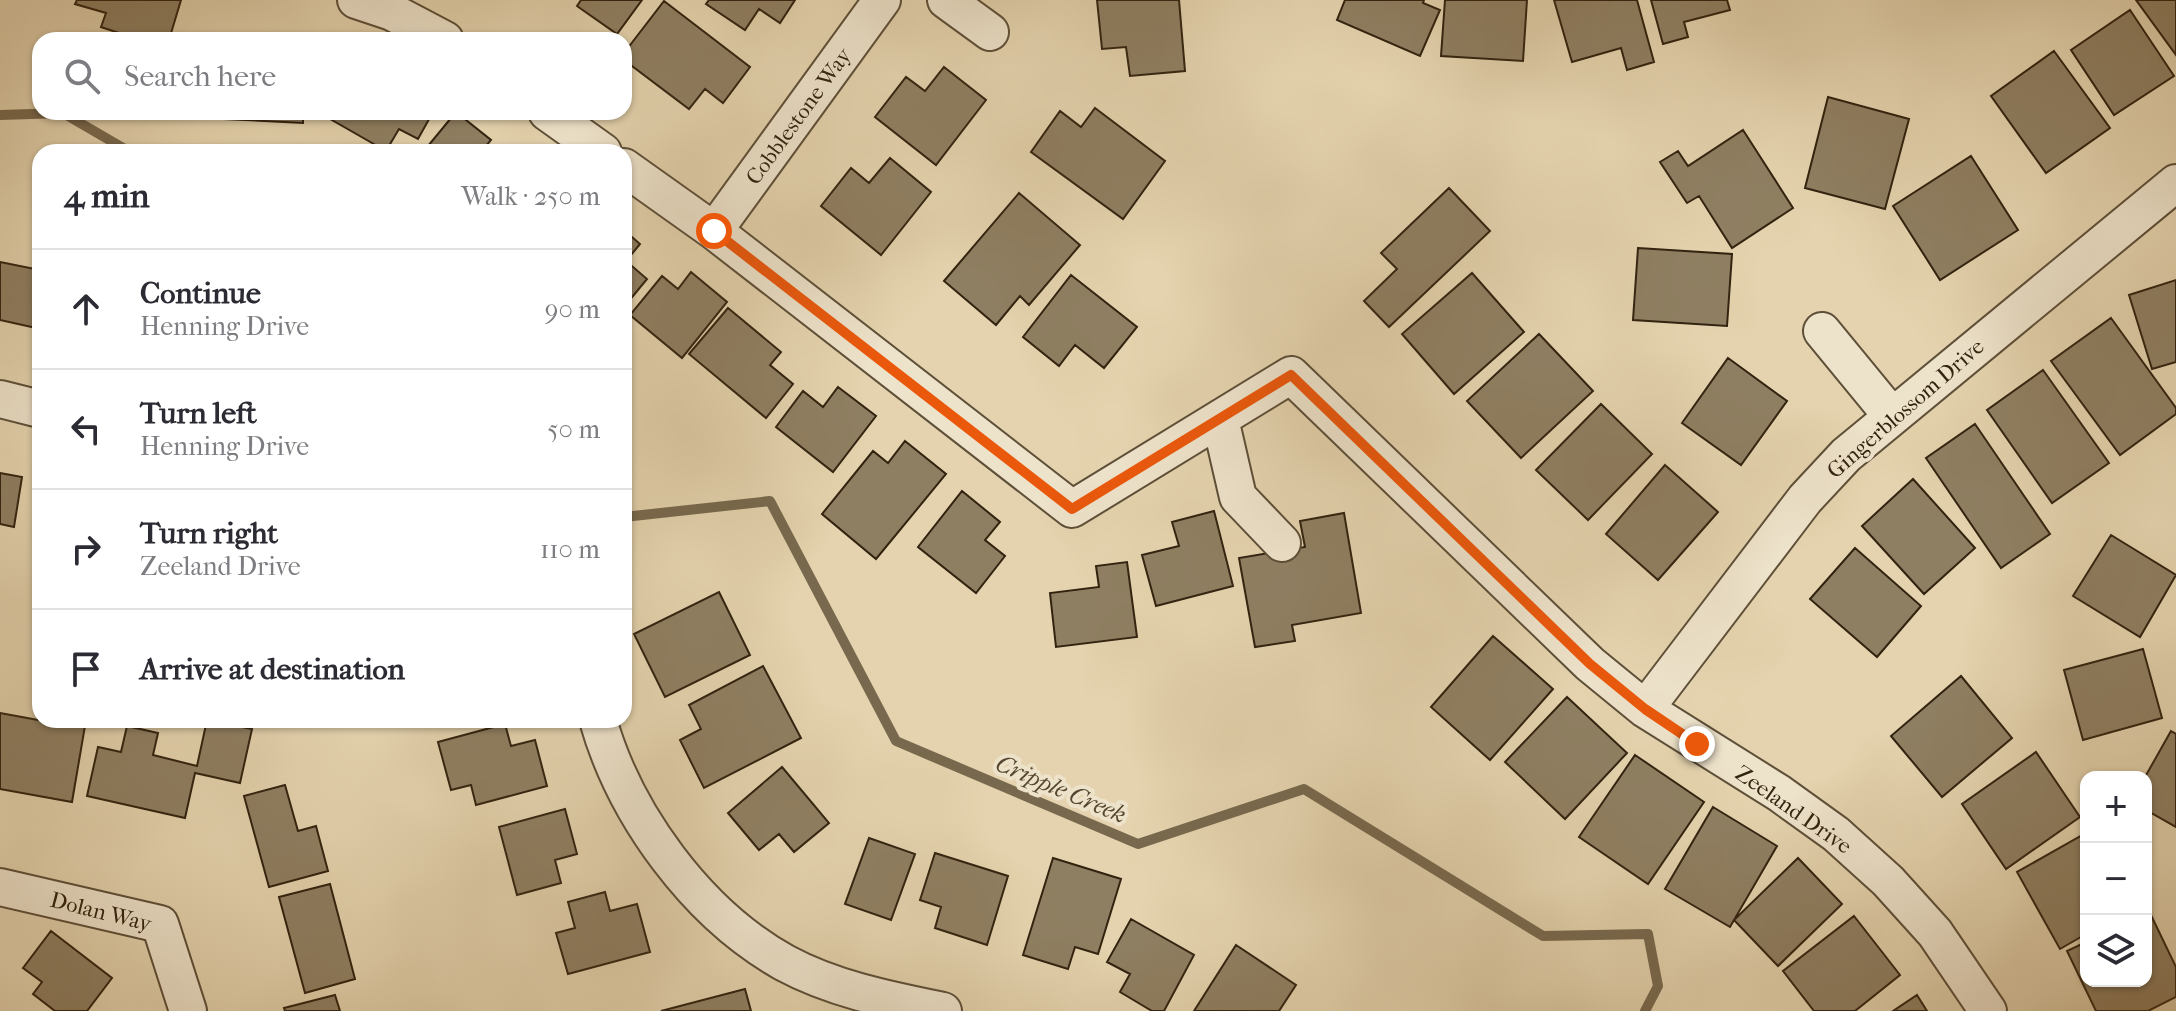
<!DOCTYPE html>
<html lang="en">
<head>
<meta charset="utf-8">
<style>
	body { margin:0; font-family:"IM FELL French Canon",serif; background:#f7f7f7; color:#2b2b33 }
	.controls { position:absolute; right:24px; bottom:24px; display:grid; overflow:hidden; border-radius:16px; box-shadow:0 2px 6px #0004 }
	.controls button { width:72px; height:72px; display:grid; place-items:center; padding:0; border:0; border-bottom:2px solid #e1e1e2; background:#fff; color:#2b2b33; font:40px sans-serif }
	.stop { position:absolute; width:24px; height:24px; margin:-18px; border:6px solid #ea580c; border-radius:50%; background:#fff }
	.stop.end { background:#ea580c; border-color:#fff; box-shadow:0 2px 8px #0008 }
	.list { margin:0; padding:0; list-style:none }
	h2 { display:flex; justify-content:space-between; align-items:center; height:104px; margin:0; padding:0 32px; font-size:34px }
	h2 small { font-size:26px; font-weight:400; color:#7c7c81 }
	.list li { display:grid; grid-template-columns:52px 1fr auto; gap:24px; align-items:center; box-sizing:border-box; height:120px; padding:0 32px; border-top:2px solid #e1e1e2 }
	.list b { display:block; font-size:30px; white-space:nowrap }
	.list p { margin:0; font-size:26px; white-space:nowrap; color:#7c7c81 }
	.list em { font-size:26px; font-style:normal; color:#7c7c81 }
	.icon { flex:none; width:44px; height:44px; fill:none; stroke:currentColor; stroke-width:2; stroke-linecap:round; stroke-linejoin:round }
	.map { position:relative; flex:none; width:2176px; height:1011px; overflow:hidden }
	.search { position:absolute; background:#fff; box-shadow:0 2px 6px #0004; left:32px; top:32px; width:600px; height:88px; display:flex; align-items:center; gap:20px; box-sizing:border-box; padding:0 28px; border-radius:24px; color:#7c7c81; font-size:30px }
	.panel { position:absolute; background:#fff; box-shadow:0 2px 6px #0004; left:32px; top:144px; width:600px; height:584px; border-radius:24px }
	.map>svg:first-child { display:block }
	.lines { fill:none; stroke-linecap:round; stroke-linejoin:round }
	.stream { stroke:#78694e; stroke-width:10 }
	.building { fill:#8f7f62; stroke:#322310; stroke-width:2 }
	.minor-casing { stroke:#5e4f38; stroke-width:40 }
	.minor { stroke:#ede2ca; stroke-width:36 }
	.route { stroke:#ea580c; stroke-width:10 }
	.labels { text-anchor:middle; stroke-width:8; stroke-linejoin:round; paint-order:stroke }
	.street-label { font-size:22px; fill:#322310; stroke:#ede2ca }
	.water-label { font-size:24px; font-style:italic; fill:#55462f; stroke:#ede2ca }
</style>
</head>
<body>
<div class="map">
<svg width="2176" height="1011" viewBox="0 0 2176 1011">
	<rect width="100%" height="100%" fill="#e4d3ae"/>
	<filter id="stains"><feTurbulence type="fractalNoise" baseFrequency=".0025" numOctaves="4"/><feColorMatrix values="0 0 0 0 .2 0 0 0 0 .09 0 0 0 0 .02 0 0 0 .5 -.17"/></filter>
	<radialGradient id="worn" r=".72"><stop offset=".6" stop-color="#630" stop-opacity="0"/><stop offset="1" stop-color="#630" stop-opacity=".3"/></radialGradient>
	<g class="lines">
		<path class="stream" d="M0 115 63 113 130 152
			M624 517 770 501 896 741 1138 844 1304 789 1543 936 1648 934 1658 986 1645 1011"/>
	</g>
	<path class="building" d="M77 0H181L169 40H140L101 27 106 13 75 4Z
		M581 0H642L617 34 577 6Z
		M709 0H795L780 23 759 9 745 30 706 4Z
		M1097 0H1179L1185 71 1130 76 1126 47 1102 49Z
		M1345 0H1424L1423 3 1440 10 1420 56 1337 20Z
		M1445 0H1527L1523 61 1441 56Z
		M1554 0H1637L1654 62 1627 70 1621 48 1572 62Z
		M1651 0H1727L1730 10 1684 22 1688 37 1663 44Z
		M2136 0H2176V55Z
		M664 1 750 67 723 103 705 89 689 109 624 60V53Z
		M2130 10 2174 76 2114 115 2071 50Z
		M2054 51 2110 128 2046 173 1991 96Z
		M944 67 986 100 936 165 875 117 906 77 925 91Z
		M1828 97 1909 119 1885 209 1805 188Z
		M1095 108 1165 161 1123 219 1031 152 1060 111 1081 127Z
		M224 112H303V123L224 119Z
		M318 112H433L418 139 399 129 386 151Z
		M456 112 491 140 481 152H423Z
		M1743 130 1793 208 1732 248 1699 196 1687 203 1660 162 1678 151 1688 166Z
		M1971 156 2018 230 1940 280 1893 206Z
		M890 158 931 192 881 255 821 206 851 168 869 183Z
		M1449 188 1490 231 1389 327 1364 301 1397 269 1381 253Z
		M1019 193 1080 245 1029 305 1020 296 996 325 944 281Z
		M624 230 640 244 626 261 647 279 624 307Z
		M1638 248 1732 254 1727 326 1633 320Z
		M0 262 40 270 36 328 0 320Z
		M691 272 727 302 682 358 630 315 662 276 678 289Z
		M1472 273 1524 332 1454 394 1402 334Z
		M1071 275 1137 327 1104 368 1075 345 1059 366 1023 337Z
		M2176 280V362L2152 369 2129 295Z
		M728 308 781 352 770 365 793 384 766 418 689 354Z
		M2111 318 2176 408V414L2120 455 2051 361Z
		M1539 334 1593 391 1521 458 1467 401Z
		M1728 358 1787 401 1741 465 1682 423Z
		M2043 370 2109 463 2052 503 1987 410Z
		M838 387 876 416 833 472 776 427 803 391 823 407Z
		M1601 404 1652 454 1588 520 1536 470Z
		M1975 424 2050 534 2001 568 1926 458Z
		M905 441 946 474 876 559 822 514 873 451 888 463Z
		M1665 465 1718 512 1658 580 1606 534Z
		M0 473 22 477 14 527 0 524Z
		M1913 479 1975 548 1924 594 1862 526Z
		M962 491 1000 522 985 540 1005 556 976 593 918 547Z
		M1214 511 1233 586 1156 606 1142 555 1179 546 1172 522Z
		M1344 513 1361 613 1292 625 1295 641 1255 647 1239 558 1305 547 1300 521Z
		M2111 535 2176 575 2140 637 2073 596Z
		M1855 548 1921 606 1877 657 1810 599Z
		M1127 562 1137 637 1056 647 1050 593 1099 587 1096 566Z
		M719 592 750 655 665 697 634 634Z
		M1493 636 1553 689 1490 760 1431 707Z
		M2143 649 2162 718 2083 740 2064 670Z
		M763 666 801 738 704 788 680 740 701 729 689 705Z
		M1961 676 2012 738 1942 797 1891 736Z
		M1567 697 1627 753 1565 819 1505 762Z
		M0 713 60 724 61 720H86L72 802 0 789Z
		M207 720 252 729 240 783 195 773 185 818 87 796 98 747 121 752 127 726 158 733 153 755 197 766Z
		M505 724 511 746 535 740 547 786 476 805 471 785 451 790 438 742Z
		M2171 731 2176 734V827L2146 810 2145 777Z
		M2036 752 2080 817 2006 869 1962 804Z
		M1635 755 1704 802 1648 884 1579 837Z
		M782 767 829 823 794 852 779 834 759 850 728 813Z
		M285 785 298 831 316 826 328 871 269 887 244 796Z
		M1713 807 1777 846 1730 927 1665 889Z
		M565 809 577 854 555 860 561 883 517 895 499 827Z
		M2086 833V934L2060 949 2017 872Z
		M869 838 915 854 891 920 845 904Z
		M935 853 1008 876 987 945 935 928 941 907 920 900Z
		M1053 858 1121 879 1098 954 1075 947 1068 969 1023 955Z
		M1798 858 1842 904 1778 966 1734 920Z
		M330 884 355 979 305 993 279 897Z
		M605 892 610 911 637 904 650 952 568 974 556 933 575 928 568 902Z
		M2149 911 2176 967V997L2148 1011H2096L2067 951 2086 942V981H2146V913Z
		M1854 916 1900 975 1855 1011H1814L1783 971Z
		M1131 919 1194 955 1164 1011H1152L1120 992 1130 974 1107 962Z
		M51 931 112 978 87 1011H55L33 994 42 982 23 968Z
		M1236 945 1296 985 1279 1011H1194Z
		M745 989 751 1011H661Z
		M335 995 340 1011H285L284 1008Z
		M1917 995 1927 1011H1893Z"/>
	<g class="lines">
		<defs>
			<path id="minor" d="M356 0 392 12 445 40
				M946 0 990 32
				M547 112 603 152
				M624 167 714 231 1072 509 1291 375 1590 664 1645 709 1779 793 1836 834 1888 881 1935 933 1988 1011
				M714 231 882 0
				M1822 331 1891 415
				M0 399 40 409
				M1220 419 1238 497 1282 543
				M1645 709 1805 499 1846 455 2176 183
				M598 720C625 815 697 914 785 963 833 989 889 1000 943 1011
				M0 887 160 924 188 1011"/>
		</defs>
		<use href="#minor" class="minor-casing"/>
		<use href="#minor" class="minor"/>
	</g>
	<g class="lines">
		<path class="route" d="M714 231 1072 509 1291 375 1590 664 1645 709 1697 744"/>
	</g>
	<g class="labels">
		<g class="street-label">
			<text transform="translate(798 116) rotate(-54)" y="8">Cobblestone Way</text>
			<text transform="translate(1905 408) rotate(-41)" y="8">Gingerblossom Drive</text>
			<text transform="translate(1794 809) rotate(35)" y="8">Zeeland Drive</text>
			<text transform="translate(101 911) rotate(14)" y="8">Dolan Way</text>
		</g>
		<g class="water-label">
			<text transform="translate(1061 789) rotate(23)" y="8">Cripple Creek</text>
		</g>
	</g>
	<rect width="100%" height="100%" filter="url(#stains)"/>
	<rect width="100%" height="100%" fill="url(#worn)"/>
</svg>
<div class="controls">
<button>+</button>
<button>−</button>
<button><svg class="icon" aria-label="layers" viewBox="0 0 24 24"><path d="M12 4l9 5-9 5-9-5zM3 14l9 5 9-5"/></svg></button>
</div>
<div class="stop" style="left:714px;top:231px"></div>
<div class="stop end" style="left:1697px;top:744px"></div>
<div class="search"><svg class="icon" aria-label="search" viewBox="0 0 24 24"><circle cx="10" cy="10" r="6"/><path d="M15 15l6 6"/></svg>Search here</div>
<section class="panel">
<h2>4 min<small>Walk · 250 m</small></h2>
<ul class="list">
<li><svg class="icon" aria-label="ahead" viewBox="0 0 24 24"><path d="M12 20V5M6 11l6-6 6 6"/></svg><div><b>Continue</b><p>Henning Drive</p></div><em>90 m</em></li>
<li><svg class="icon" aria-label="left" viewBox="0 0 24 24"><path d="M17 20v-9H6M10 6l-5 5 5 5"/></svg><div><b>Turn left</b><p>Henning Drive</p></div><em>50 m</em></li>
<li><svg class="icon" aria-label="right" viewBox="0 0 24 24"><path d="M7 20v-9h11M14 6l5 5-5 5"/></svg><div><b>Turn right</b><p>Zeeland Drive</p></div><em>110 m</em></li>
<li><svg class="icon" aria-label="arrive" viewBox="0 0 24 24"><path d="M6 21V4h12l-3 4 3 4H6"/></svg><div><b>Arrive at destination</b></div></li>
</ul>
</section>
</div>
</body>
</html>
